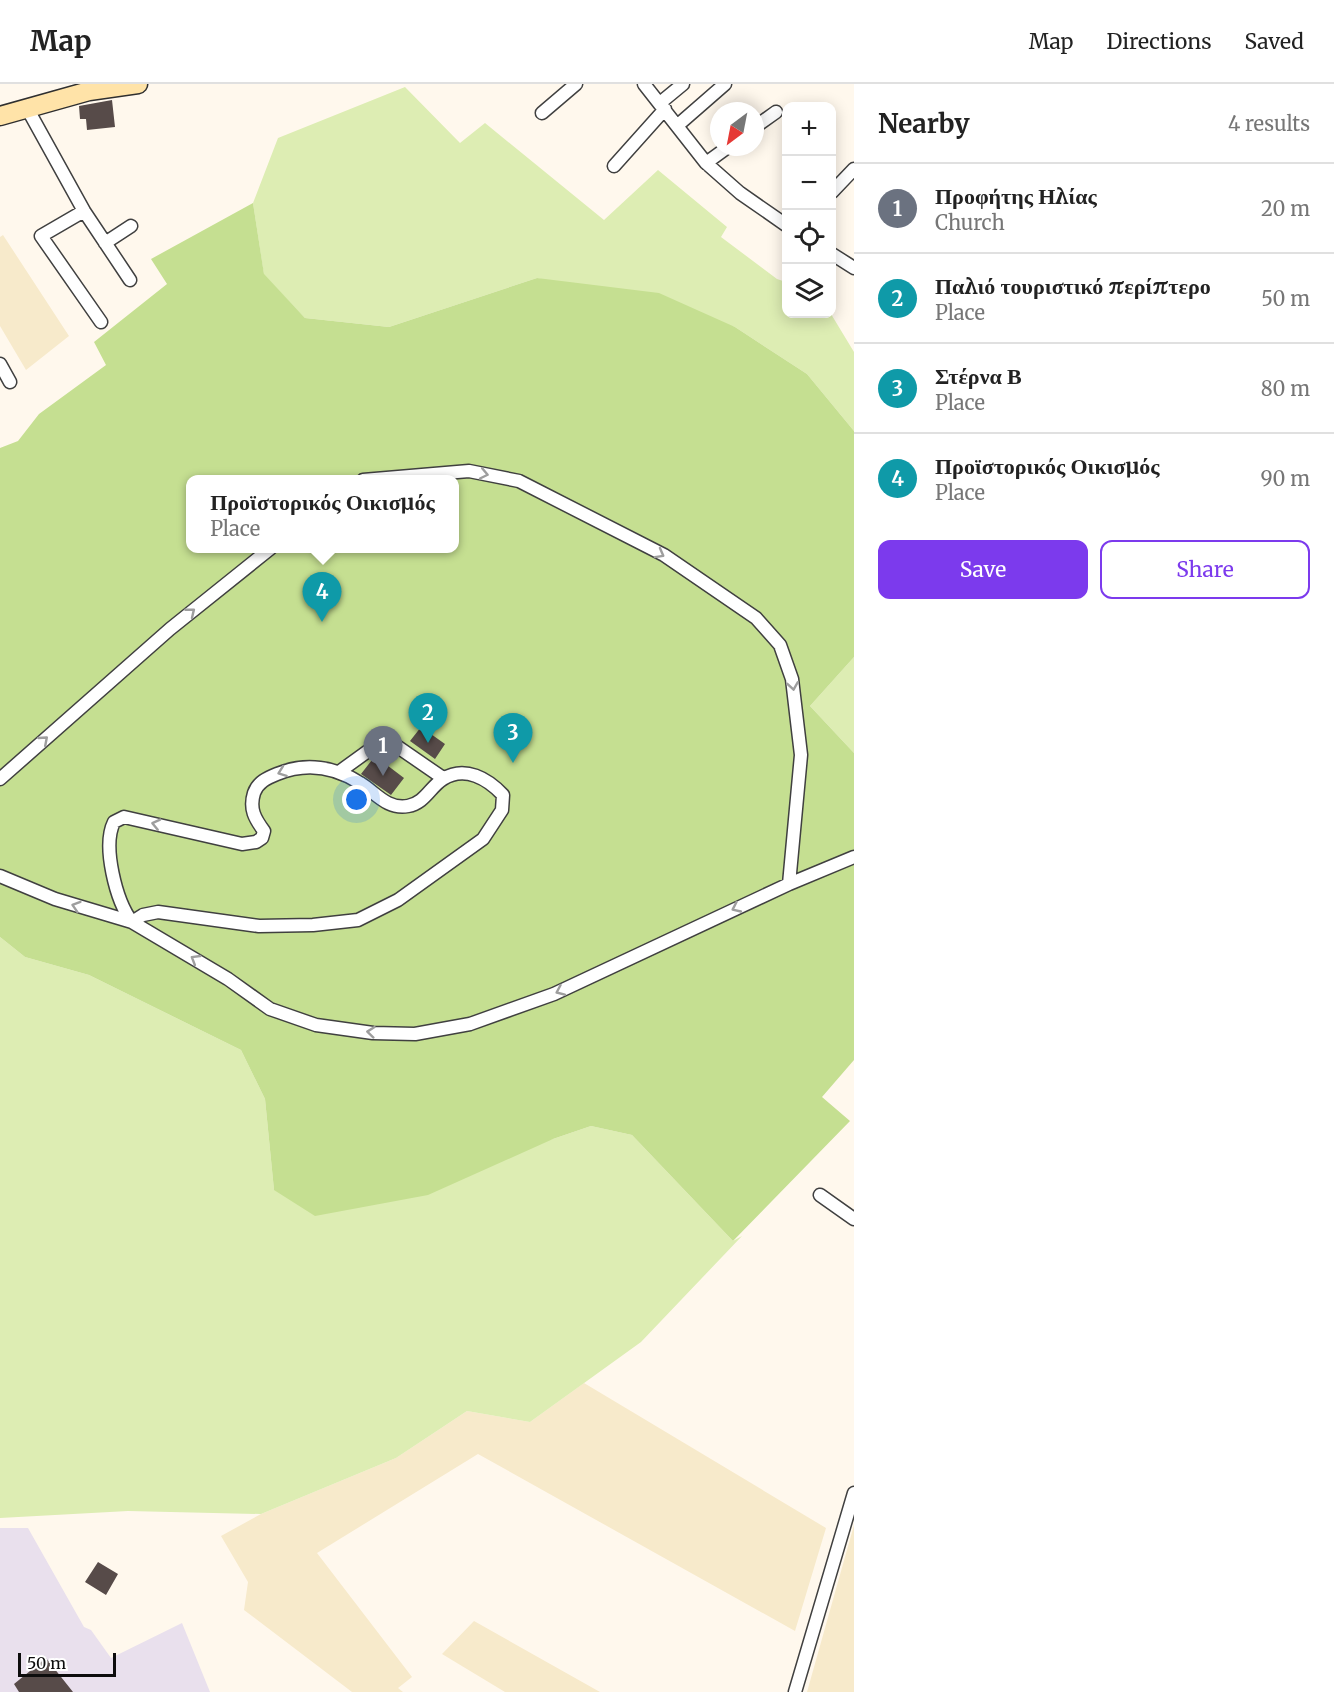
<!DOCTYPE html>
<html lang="en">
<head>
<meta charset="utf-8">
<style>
	body { margin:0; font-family:Merriweather,serif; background:#f2f2f2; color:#222 }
	.controls { position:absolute; right:18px; top:18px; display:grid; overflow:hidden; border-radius:12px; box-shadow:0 3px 15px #0003 }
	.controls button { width:54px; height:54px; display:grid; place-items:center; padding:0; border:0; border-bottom:2px solid #e0e0e0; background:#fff; color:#222; font:30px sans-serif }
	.compass { position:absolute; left:710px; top:18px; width:54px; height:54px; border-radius:50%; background:#fff; box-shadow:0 3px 15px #0003; rotate:212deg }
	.scale { position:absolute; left:18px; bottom:15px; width:98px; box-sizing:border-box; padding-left:6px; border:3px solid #0d0d0d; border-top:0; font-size:16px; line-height:21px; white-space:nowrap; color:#0d0d0d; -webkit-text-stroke:4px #fff; paint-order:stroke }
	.you { position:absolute; left:357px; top:716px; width:21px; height:21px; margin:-15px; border:4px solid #fff; border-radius:50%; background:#1a73e8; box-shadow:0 0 0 9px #1a73e833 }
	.badge { display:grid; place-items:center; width:39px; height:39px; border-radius:50%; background:#7c3aed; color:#fff; font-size:20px; font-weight:700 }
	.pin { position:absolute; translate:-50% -50px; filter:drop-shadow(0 2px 3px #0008) }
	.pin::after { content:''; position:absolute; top:32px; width:21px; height:18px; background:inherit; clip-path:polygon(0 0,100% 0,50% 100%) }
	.popup { position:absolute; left:186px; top:391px; width:273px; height:78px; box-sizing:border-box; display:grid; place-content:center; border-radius:12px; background:#fff; filter:drop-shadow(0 2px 4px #0005); font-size:20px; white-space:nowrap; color:#767676 }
	.popup b { font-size:22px; color:#222 }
	.popup::after { content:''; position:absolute; left:50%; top:100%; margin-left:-12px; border:12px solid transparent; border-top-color:#fff }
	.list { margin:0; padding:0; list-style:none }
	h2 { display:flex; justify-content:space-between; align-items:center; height:78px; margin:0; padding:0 24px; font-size:26px }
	h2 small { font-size:20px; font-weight:400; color:#767676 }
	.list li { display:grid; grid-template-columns:39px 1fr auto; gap:18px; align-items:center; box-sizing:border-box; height:90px; padding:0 24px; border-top:2px solid #e0e0e0 }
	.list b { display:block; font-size:22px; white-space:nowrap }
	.list p { margin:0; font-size:20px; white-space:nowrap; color:#767676 }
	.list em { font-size:20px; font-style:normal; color:#767676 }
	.actions { display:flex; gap:12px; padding:18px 24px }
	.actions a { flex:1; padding:14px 0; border:2px solid #7c3aed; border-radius:12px; text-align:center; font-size:21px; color:#7c3aed }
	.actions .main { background:#7c3aed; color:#fff }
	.icon { flex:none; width:33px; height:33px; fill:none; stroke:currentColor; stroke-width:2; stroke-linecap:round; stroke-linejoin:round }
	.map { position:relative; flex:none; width:854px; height:1608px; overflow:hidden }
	header { display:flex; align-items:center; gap:36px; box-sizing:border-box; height:84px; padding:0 30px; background:#fff; border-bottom:2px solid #e0e0e0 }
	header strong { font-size:28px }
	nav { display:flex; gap:33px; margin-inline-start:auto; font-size:21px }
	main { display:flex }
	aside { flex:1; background:#fff }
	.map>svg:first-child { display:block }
	.industrial { fill:#e9e0ed }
	.farmland { fill:#f7eacb }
	.green { fill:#ddedb3 }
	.forest { fill:#c5df91; fill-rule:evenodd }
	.building { fill:#574b49 }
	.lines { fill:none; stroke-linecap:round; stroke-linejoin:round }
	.minor-casing { stroke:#404040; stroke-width:15 }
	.secondary-casing { stroke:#2f2f2f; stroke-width:21 }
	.minor { stroke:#fff; stroke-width:12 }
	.secondary { stroke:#ffe3a8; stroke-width:18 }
	.oneway { stroke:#9e9e9e }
</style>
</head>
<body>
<header>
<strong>Map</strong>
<nav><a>Map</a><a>Directions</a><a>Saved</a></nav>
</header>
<main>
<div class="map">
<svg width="854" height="1608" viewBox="0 0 854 1608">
	<rect width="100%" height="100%" fill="#fff8ed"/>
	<path class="industrial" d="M0 1444H28L84 1543 91 1546 111 1574 182 1539 210 1608H0Z"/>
	<path class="farmland" d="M3 151 69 252 26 286 0 242V153Z
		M584 1299 826 1444 795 1547 478 1370 317 1469 412 1593 398 1604 403 1608H352L244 1526 248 1498 221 1452 261 1430 396 1374 467 1327 530 1338Z
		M854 1441V1608H807Z
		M474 1537 600 1608H505L442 1570Z"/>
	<path class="green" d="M405 3 460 59 485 39 604 136 658 86 727 143 721 153 777 195 786 198V230H831L854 268V347L807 290 735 243 537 194 389 243 305 234 264 191 253 119 278 54Z
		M854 573V669L810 622Z
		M0 853 25 873 89 891 241 966 265 1015 274 1106 553 1055 591 1042 632 1051 733 1157 742 1152 641 1258 530 1338 467 1327 396 1374 261 1430 128 1427 0 1434Z"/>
	<path class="forest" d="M253 119 264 190 305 234 389 243 537 194 659 209 735 243 807 290 854 347V573L810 622 854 669V976L822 1013 850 1037 733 1157 632 1051 591 1042 553 1055 428 1111 315 1132 274 1106 265 1015 241 966 89 891 25 873 0 853V364L18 357 39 330 106 281 94 258 167 200 151 175ZM190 396H454V464H190Z"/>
	<path class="building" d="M112 16 115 43 87 46 86 35H80L79 22Z
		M421 643 445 660 435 675 410 657Z
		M375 672 404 694 391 711 361 690Z
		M98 1478 118 1490 106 1511 85 1498Z
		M46 1574 73 1608H19L14 1600Z"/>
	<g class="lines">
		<defs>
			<path id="minor" d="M644 0 706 79 740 109 786 141
				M660 19 683 0
				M27 24 84 127 130 196
				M542 29 576 0
				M678 41 725 0
				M755 43 776 28
				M706 79 728 63
				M614 82 665 25
				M832 108 854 85
				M84 127 41 152 101 238
				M105 159 131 142
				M832 170 854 184
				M0 280 10 298
				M363 396 469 387 519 397 664 471 756 534 780 561 792 595 801 671 789 800
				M339 688 379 659 395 661 443 694
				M0 695 170 545 271 464
				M0 792 55 815 132 838
				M132 838C116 817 102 762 114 738L124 733 242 760 256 758 262 754 264 747C255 735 249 725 254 709 258 698 267 694 277 690 306 678 335 683 360 699 375 708 387 726 408 722 425 719 430 703 443 695 465 681 488 695 503 711L502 726 483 755 398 816 358 836 313 841 259 842 158 828 143 831 132 838 228 895 270 925 316 941 373 949 415 950 470 940 554 910 789 800 854 773
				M820 1111 854 1135
				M795 1608 854 1409"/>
			<path id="secondary" d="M0 32 89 7 138 0"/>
		</defs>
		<use href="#minor" class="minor-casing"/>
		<use href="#secondary" class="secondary-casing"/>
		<use href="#minor" class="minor"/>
		<use href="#secondary" class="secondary"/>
	</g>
	<defs><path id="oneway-chevron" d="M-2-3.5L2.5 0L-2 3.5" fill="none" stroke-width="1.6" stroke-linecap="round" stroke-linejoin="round" transform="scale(1.5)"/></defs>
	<g class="oneway">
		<use href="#oneway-chevron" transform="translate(484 390) rotate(12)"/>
		<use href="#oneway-chevron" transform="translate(660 470) rotate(29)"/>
		<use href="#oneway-chevron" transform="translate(191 528) rotate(-39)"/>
		<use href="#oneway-chevron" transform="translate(793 602) rotate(81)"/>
		<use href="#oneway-chevron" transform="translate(44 656) rotate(-41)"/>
		<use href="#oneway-chevron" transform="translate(282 688) rotate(160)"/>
		<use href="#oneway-chevron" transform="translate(156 740) rotate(-167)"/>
		<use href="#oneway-chevron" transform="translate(76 822) rotate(-163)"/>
		<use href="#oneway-chevron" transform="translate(736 824) rotate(155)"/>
		<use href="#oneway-chevron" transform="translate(195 875) rotate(-149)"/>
		<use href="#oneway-chevron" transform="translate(560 907) rotate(156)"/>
		<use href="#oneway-chevron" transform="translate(371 948) rotate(-174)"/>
	</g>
</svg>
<div class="controls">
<button>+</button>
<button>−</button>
<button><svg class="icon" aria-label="locate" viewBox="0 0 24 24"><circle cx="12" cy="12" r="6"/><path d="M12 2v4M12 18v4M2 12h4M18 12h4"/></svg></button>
<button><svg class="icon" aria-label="layers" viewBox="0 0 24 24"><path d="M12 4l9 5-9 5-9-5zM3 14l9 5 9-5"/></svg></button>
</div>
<svg class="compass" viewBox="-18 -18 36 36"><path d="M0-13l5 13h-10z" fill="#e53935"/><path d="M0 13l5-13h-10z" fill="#767676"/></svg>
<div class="scale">50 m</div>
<div class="you"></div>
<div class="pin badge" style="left:383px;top:692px;background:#6b7280">1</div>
<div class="pin badge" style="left:428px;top:659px;background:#0f9aa8">2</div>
<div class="pin badge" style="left:513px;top:679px;background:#0f9aa8">3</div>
<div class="pin badge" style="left:322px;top:538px;background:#0f9aa8">4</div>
<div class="popup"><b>Προϊστορικός Οικισμός</b>Place</div>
</div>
<aside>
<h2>Nearby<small>4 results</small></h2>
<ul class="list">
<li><span class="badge" style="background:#6b7280">1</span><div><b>Προφήτης Ηλίας</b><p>Church</p></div><em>20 m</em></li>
<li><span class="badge" style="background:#0f9aa8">2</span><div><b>Παλιό τουριστικό περίπτερο</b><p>Place</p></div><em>50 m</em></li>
<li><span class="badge" style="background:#0f9aa8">3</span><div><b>Στέρνα Β</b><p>Place</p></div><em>80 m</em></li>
<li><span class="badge" style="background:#0f9aa8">4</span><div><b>Προϊστορικός Οικισμός</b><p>Place</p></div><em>90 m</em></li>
</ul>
<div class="actions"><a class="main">Save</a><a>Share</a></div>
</aside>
</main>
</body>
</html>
